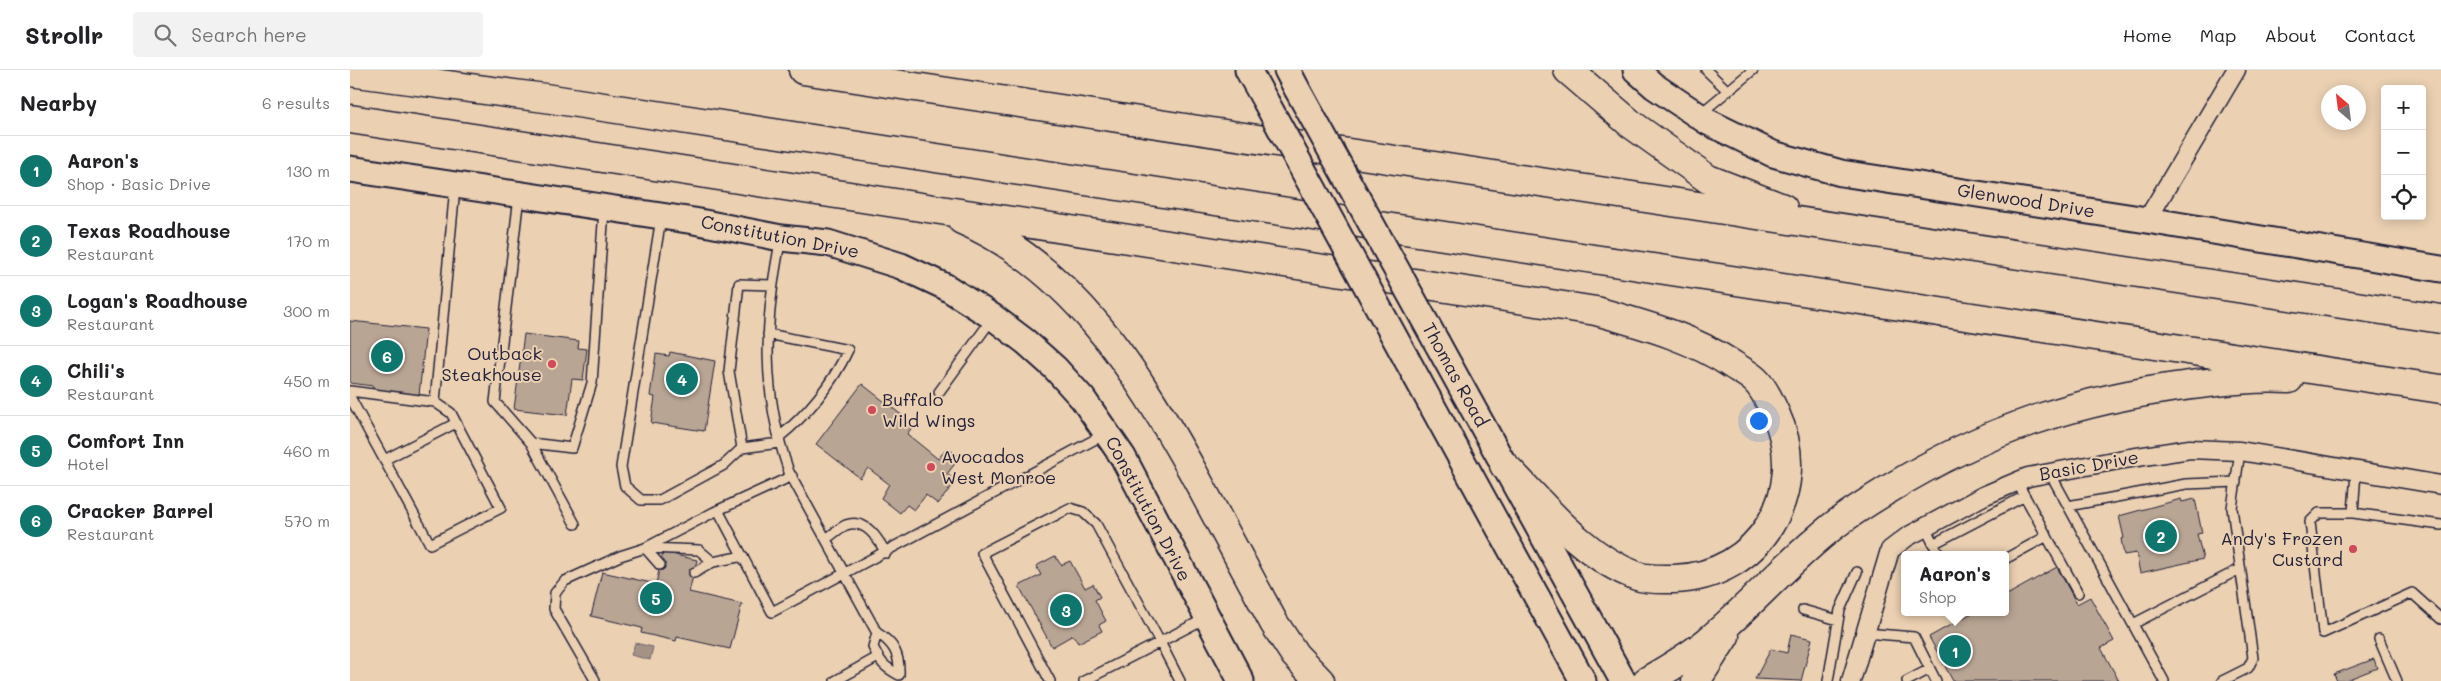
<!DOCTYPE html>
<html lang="en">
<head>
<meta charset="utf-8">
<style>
	body { margin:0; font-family:Mali,sans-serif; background:#f2f2f2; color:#202124 }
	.controls { position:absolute; right:15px; top:15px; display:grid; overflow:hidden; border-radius:5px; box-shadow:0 2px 12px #0003 }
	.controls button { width:45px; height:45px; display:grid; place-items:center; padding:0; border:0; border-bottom:1px solid #e0e0e0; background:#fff; color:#202124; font:25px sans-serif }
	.compass { position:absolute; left:1971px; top:15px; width:45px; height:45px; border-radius:50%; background:#fff; box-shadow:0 2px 12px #0003; rotate:332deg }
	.you { position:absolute; left:1408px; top:350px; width:18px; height:18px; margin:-12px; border:4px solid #fff; border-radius:50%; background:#1a73e8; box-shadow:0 0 0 8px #1a73e833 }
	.badge { display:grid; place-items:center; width:32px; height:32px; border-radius:50%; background:#0f766e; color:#fff; font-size:16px; font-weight:700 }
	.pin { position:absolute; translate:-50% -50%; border:2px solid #fff; box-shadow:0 1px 5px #0006 }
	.popup { position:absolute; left:1551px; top:481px; width:108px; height:65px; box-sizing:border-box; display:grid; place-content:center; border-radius:5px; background:#fff; filter:drop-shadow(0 1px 4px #0005); font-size:16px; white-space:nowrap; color:#757577 }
	.popup b { font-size:19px; color:#202124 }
	.popup::after { content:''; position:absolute; left:50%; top:100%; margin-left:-10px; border:10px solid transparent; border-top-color:#fff }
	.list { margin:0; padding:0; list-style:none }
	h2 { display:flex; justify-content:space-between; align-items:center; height:65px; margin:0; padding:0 20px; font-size:21px }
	h2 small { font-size:16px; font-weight:400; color:#757577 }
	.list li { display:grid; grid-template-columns:32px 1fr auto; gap:15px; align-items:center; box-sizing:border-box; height:70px; padding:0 20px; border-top:1px solid #e0e0e0 }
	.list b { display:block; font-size:19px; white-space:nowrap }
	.list p { margin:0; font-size:16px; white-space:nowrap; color:#757577 }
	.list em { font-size:16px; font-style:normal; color:#757577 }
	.icon { flex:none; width:28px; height:28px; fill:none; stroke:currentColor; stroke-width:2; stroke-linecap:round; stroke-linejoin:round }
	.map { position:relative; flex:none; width:2091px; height:611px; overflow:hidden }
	header { display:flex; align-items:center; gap:30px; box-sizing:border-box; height:70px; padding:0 25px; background:#fff; border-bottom:1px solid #e0e0e0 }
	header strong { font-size:24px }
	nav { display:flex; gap:28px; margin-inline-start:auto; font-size:18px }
	.search { width:350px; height:45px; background:#f2f2f2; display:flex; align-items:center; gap:12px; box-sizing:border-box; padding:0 18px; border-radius:5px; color:#757577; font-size:19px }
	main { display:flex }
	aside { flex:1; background:#fff }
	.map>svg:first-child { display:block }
	.water { fill:#a49287; stroke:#706569 }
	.building { fill:#b9a594; stroke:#22223b }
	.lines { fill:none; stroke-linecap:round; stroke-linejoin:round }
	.lane-casing { stroke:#22223b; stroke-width:12 }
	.street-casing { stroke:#22223b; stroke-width:21 }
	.secondary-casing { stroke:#22223b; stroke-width:29 }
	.highway-casing { stroke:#22223b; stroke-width:31 }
	.lane { stroke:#ebd0b2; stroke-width:9 }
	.street { stroke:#ebd0b2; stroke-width:18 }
	.secondary { stroke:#ebd0b2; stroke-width:25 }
	.highway { stroke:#ebd0b2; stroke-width:28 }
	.secondary-bridge-casing { stroke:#22223b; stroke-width:29; stroke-linecap:butt }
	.secondary-bridge { stroke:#ebd0b2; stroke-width:25 }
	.poi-dot { fill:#d1495b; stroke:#ebd0b2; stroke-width:2 }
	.labels { text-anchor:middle; stroke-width:4; stroke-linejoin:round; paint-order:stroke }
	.street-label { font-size:18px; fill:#22223b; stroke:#ebd0b2 }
	.poi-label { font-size:18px; fill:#22223b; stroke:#ebd0b2; text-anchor:end }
</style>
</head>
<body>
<header>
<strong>Strollr</strong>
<div class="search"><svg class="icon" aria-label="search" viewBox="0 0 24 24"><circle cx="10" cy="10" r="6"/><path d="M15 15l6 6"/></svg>Search here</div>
<nav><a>Home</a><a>Map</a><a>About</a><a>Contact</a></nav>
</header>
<main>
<aside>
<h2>Nearby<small>6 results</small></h2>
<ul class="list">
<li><span class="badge">1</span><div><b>Aaron's</b><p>Shop · Basic Drive</p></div><em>130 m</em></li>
<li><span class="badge">2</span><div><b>Texas Roadhouse</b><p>Restaurant</p></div><em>170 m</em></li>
<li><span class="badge">3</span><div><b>Logan's Roadhouse</b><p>Restaurant</p></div><em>300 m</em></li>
<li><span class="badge">4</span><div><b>Chili's</b><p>Restaurant</p></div><em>450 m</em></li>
<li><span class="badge">5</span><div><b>Comfort Inn</b><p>Hotel</p></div><em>460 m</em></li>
<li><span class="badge">6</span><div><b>Cracker Barrel</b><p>Restaurant</p></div><em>570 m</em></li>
</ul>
</aside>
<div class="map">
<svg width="2091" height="611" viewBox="0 0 2091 611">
	<rect width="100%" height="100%" fill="#ebd0b2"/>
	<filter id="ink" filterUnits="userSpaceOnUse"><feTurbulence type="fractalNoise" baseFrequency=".02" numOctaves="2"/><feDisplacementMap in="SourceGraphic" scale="10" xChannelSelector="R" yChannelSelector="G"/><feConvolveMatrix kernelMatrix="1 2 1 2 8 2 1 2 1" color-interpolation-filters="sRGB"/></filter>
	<g filter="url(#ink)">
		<path class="water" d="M285 573 303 577 300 590 281 585Z"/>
		<path class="building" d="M0 251 76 259 69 325 22 320 23 316 0 313Z
			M174 264 229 271 228 278 237 279 233 310 222 309 217 345 164 339Z
			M320 282 365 291 354 361 301 353 305 327 300 326 306 284 319 286Z
			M512 314 554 347 563 356 557 364 588 389 597 378 610 387 597 404 606 411 588 434 576 425 564 440 557 435 550 443 531 428 539 414 518 398 510 408 466 374Z
			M1831 429 1832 432 1845 429 1852 463 1847 464 1853 489 1790 503 1786 483 1774 485 1771 469 1774 468 1769 446Z
			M313 482 347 490 339 522 392 534 380 579 327 567 326 571 291 563 292 558 241 546 252 502 306 514Z
			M705 486 711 495 720 491 735 518 743 514 750 527 745 530 756 551 749 555 752 561 728 573 723 565 702 577 669 516 691 505 686 496Z
			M1707 497 1727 534 1740 527 1764 571 1751 578 1769 611H1603L1579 567 1624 542H1655V526Z
			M1441 564 1462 569 1451 611 1405 609 1421 579 1437 583Z
			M2024 589 2027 598 1994 611H1987L1984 604Z"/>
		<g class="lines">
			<defs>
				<path id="lane" d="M1356 0 1378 21
					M1350 44 1403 0
					M169 126 145 332 181 373 222 378 242 313 254 139
					M311 148 271 397 275 416 291 430H310L374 395 392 378
					M431 168C414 251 411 321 439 402L527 563C544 573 550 585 549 605 533 596 531 593 523 577L527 563
					M422 215 389 214 379 301 392 378 429 373
					M418 264 498 280C483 313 457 345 428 368
					M0 321 85 332 105 117
					M589 322 642 249
					M0 327 80 474 151 438 101 343 85 332
					M181 373 225 454
					M34 390 106 353
					M1700 403 1814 611
					M1667 412 1728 523
					M1718 436 1836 414 1886 412
					M368 440 422 542 755 364
					M2003 443 2006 402
					M2091 455 2003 443H1969L1960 452 1973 563 2062 523 2091 549
					M1575 457 1589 485
					M476 469C482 465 489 458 496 455 516 448 528 469 536 483
					M1583 474 1675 426
					M295 478 310 495
					M298 478 349 480 363 492
					M1655 489 1697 466
					M344 503 363 492 393 486
					M1453 540 1488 550
					M1783 554 1890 499
					M1515 563 1564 567 1586 611
					M2029 569 2047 611
					M245 610 204 539 205 523 215 511 270 486 295 478 364 442 442 406
					M485 611 528 587
					M700 611 632 483 720 438 733 442 746 454 810 572 856 548
					M734 611 810 572 830 611
					M1478 611 1490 540 1507 502
					M1557 611 1580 599
					M1872 611 1898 598 1903 588 1882 438 1890 381"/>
				<path id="street" d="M1797 150 1886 0
					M1501 611 1540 480 1557 467 1633 426 1678 407 1774 389 1840 379 1890 381 2091 415"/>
				<path id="secondary" d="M898 0 916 32
					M937 0 947 19
					M1286 0 1304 16 1358 52 1423 84 1491 103 1797 150 2091 199
					M0 99 344 151 431 168 478 173 551 196 596 217 643 247 676 272 705 298 733 329 773 387 891 611
					M1087 273 1273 611
					M1057 290 1233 611"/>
				<path id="highway" d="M453 0 2091 249
					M1218 0 1281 54 1358 109 1433 138
					M0 2 195 28 2091 319
					M0 49 1246 241C1295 255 1341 267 1383 295 1390 300 1399 304 1405 310 1414 318 1421 334 1426 345 1461 421 1409 507 1324 509 1313 509 1298 510 1287 506 1233 487 1193 434 1154 395
					M612 150C723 198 787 302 843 402 870 452 897 503 924 553L945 585 970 611
					M1297 611C1318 599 1338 587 1357 572 1399 537 1434 496 1477 461 1496 445 1518 432 1539 419 1635 360 1729 329 1841 315 1873 311 1907 307 1939 309
					M1346 611 1375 566"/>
			</defs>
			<use href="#lane" class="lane-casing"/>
			<use href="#street" class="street-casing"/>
			<use href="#secondary" class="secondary-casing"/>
			<use href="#highway" class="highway-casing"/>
			<use href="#lane" class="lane"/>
			<use href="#street" class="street"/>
			<use href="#secondary" class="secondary"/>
			<use href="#highway" class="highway"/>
			<defs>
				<path id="secondary-bridge" d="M947 19 1087 273
					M916 32 1057 290"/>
			</defs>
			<use href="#secondary-bridge" class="secondary-bridge-casing"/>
			<use href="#secondary-bridge" class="secondary-bridge"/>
		</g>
	</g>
	<g class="poi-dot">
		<circle cx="202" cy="294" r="5"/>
		<circle cx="522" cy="340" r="5"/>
		<circle cx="581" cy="397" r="5"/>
		<circle cx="2003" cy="479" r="5"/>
	</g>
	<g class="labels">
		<g class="street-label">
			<text transform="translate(1676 131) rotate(9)" y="6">Glenwood Drive</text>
			<text transform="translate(430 167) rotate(11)" y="6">Constitution Drive</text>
			<text transform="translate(1105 305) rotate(61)" y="6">Thomas Road</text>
			<text transform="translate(1739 396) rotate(-10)" y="6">Basic Drive</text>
			<text transform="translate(798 439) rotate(62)" y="6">Constitution Drive</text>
		</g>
		<g class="poi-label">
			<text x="192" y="290">Outback<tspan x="192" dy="21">Steakhouse</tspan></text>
			<text x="532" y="336" text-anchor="start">Buffalo<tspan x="532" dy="21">Wild Wings</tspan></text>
			<text x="591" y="393" text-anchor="start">Avocados<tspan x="591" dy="21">West Monroe</tspan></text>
			<text x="1993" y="475">Andy's Frozen<tspan x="1993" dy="21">Custard</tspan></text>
		</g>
	</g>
</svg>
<div class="controls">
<button>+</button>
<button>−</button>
<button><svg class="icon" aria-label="locate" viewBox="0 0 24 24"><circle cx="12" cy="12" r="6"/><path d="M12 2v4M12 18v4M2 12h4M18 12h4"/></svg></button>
</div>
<svg class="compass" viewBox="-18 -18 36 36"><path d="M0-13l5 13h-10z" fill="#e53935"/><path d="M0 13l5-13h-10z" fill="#757577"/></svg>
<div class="you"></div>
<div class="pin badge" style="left:1605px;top:581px">1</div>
<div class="popup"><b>Aaron's</b>Shop</div>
<div class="pin badge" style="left:1811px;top:466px">2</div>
<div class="pin badge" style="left:716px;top:540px">3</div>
<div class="pin badge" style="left:332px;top:309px">4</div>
<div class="pin badge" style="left:306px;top:528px">5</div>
<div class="pin badge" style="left:37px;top:286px">6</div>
</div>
</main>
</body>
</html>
